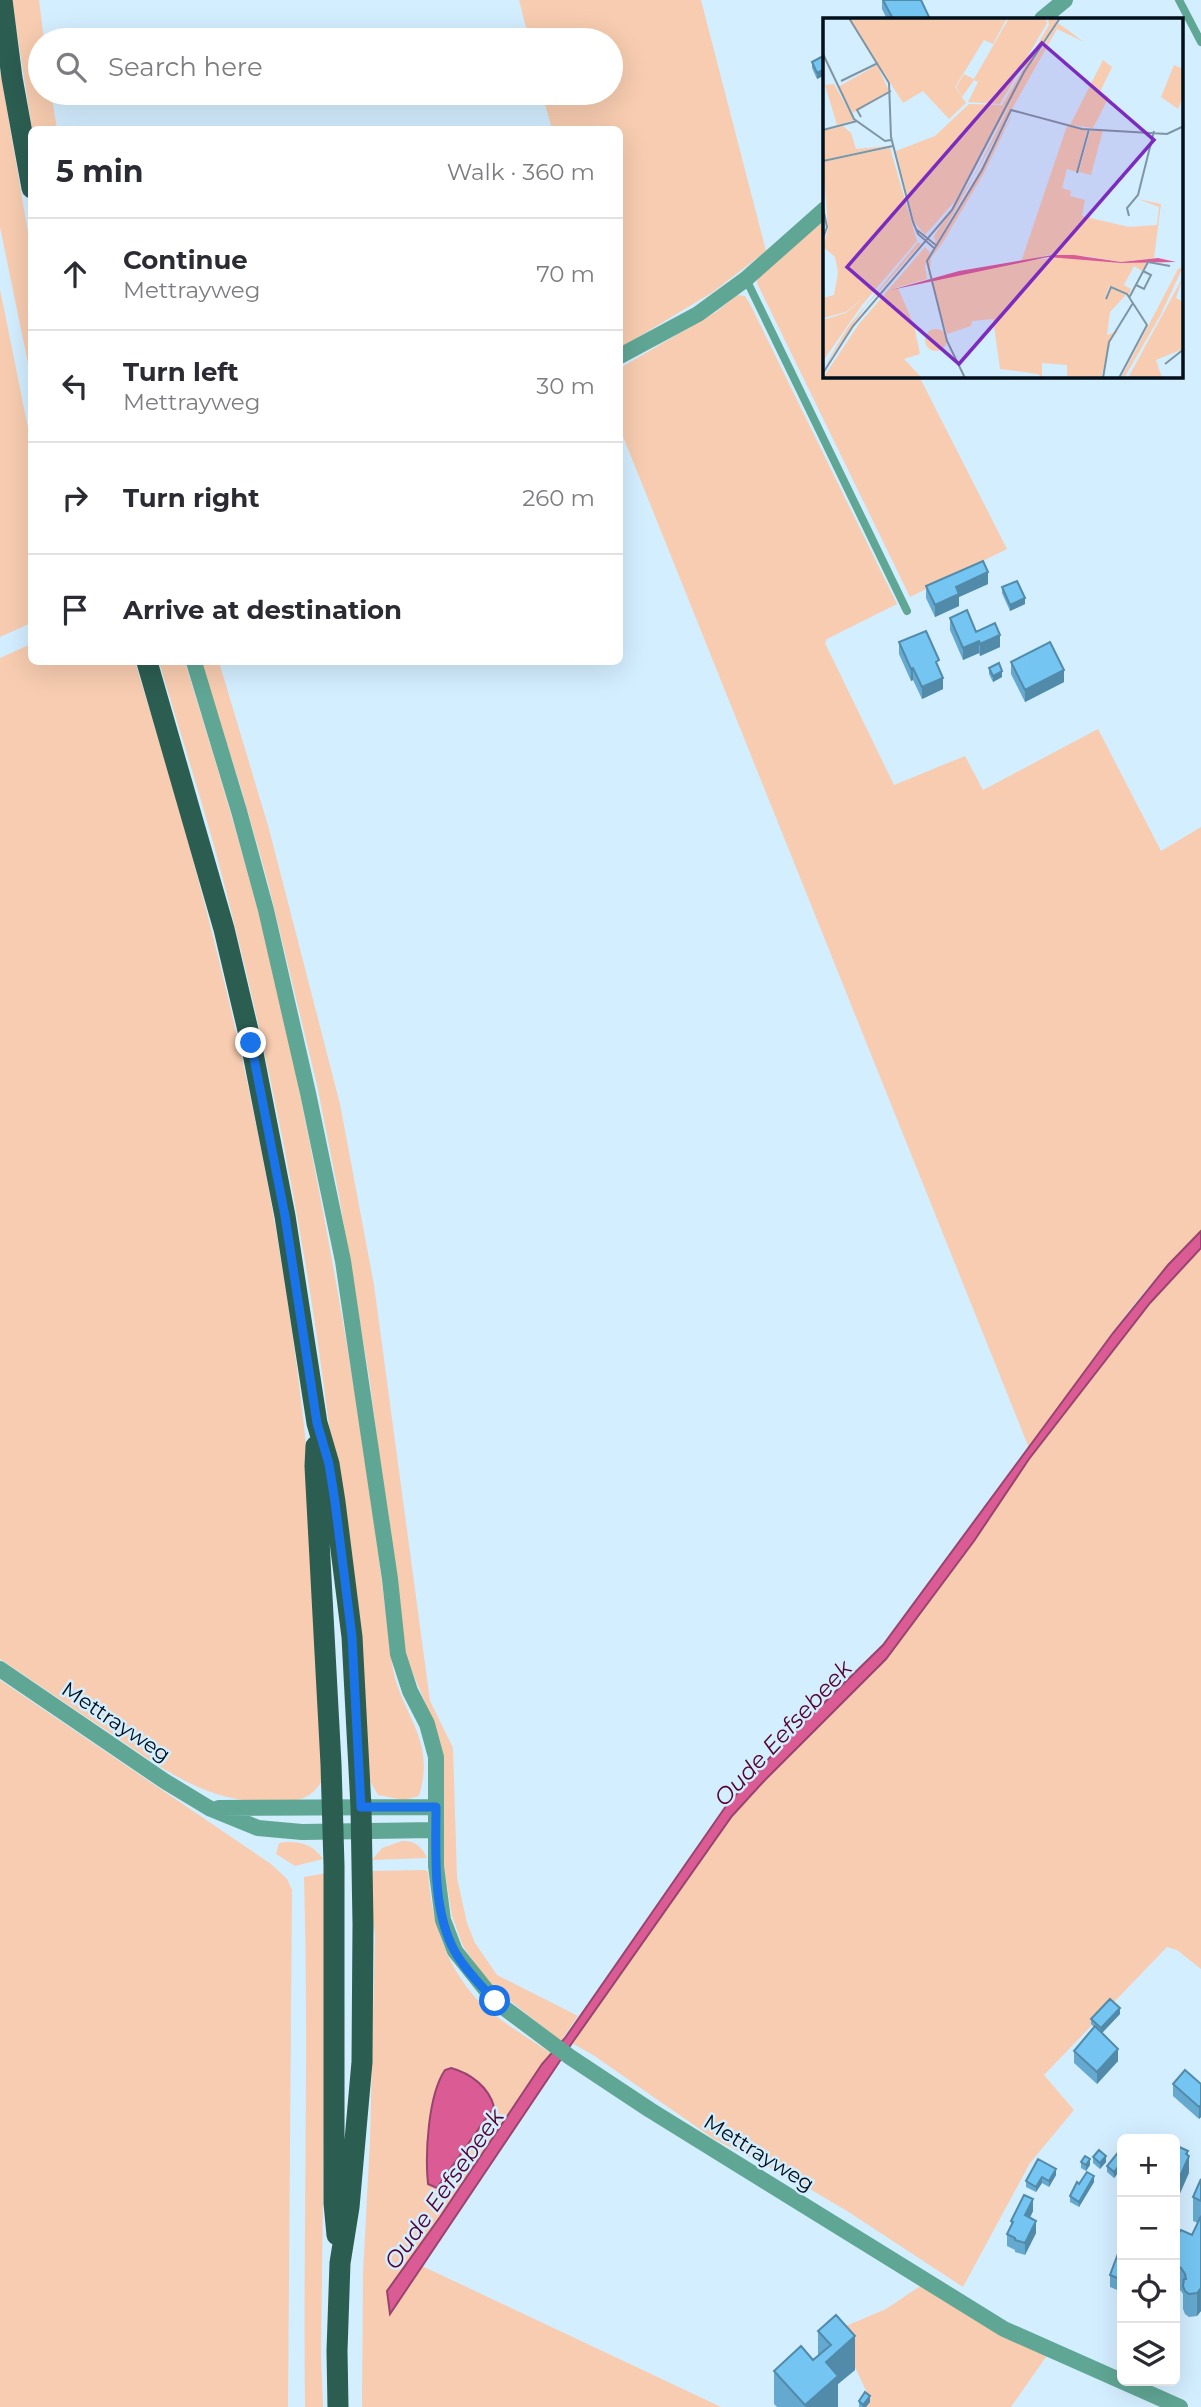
<!DOCTYPE html>
<html lang="en">
<head>
<meta charset="utf-8">
<style>
	body { margin:0; font-family:Montserrat,sans-serif; background:#f7f7f7; color:#2b2b33 }
	.controls { position:absolute; right:21px; bottom:21px; display:grid; overflow:hidden; border-radius:10px; box-shadow:0 7px 28px #0002 }
	.controls button { width:63px; height:63px; display:grid; place-items:center; padding:0; border:0; border-bottom:2px solid #e1e1e2; background:#fff; color:#2b2b33; font:35px sans-serif }
	.stop { position:absolute; width:21px; height:21px; margin:-16px; border:5px solid #1a73e8; border-radius:50%; background:#fff }
	.stop.end { background:#1a73e8; border-color:#fff; box-shadow:0 2px 7px #0008 }
	.list { margin:0; padding:0; list-style:none }
	h2 { display:flex; justify-content:space-between; align-items:center; height:91px; margin:0; padding:0 28px; font-size:30px }
	h2 small { font-size:23px; font-weight:400; color:#7c7c81 }
	.list li { display:grid; grid-template-columns:46px 1fr auto; gap:21px; align-items:center; box-sizing:border-box; height:112px; padding:0 28px; border-top:2px solid #e1e1e2 }
	.list b { display:block; font-size:26px; white-space:nowrap }
	.list p { margin:0; font-size:23px; white-space:nowrap; color:#7c7c81 }
	.list em { font-size:23px; font-style:normal; color:#7c7c81 }
	.icon { flex:none; width:38px; height:38px; fill:none; stroke:currentColor; stroke-width:2; stroke-linecap:round; stroke-linejoin:round }
	.map { position:relative; flex:none; width:1201px; height:2407px; overflow:hidden }
	.search { position:absolute; background:#fff; box-shadow:0 7px 28px #0002; left:28px; top:28px; width:595px; height:77px; display:flex; align-items:center; gap:18px; box-sizing:border-box; padding:0 24px; border-radius:38px; color:#7c7c81; font-size:26px }
	.panel { position:absolute; background:#fff; box-shadow:0 7px 28px #0002; left:28px; top:126px; width:595px; height:539px; border-radius:10px }
	.map>svg:first-child { display:block }
	.green { fill:#f7ccb0 }
	.water { fill:#db5b94; stroke:#99446f; stroke-width:2 }
	.lines { fill:none; stroke-linecap:round; stroke-linejoin:round }
	.lane { stroke:#60a694; stroke-width:8 }
	.street { stroke:#60a694; stroke-width:16 }
	.primary { stroke:#2c5d51; stroke-width:21 }
	.wall { fill:#65a9d0 }
	.shaded-wall { fill:#528aa9 }
	.building { fill:#75c5f2; stroke:#528aa9; stroke-width:2 }
	.route { stroke:#1a73e8; stroke-width:9 }
	.labels { text-anchor:middle; stroke-width:5; stroke-linejoin:round; paint-order:stroke }
	.street-label { font-size:21px; fill:#000f1a; stroke:#d3eeff }
	.water-label { font-size:23px; font-style:italic; fill:#560230; stroke:#d3eeff }
	.inset-road { fill:none; stroke:#7f95a3; stroke-width:2 }
	.view { fill:#7b2cbf; fill-opacity:0.15; stroke:#7b2cbf; stroke-width:3.5 }
	.inset-edge { fill:none; stroke:#000f1a; stroke-width:3.5 }
</style>
</head>
<body>
<div class="map">
<svg width="1201" height="2407" viewBox="0 0 1201 2407">
	<rect width="100%" height="100%" fill="#d3eeff"/>
	<path class="green" d="M12 0H39L44 40H40V93H51L57 129H32Z
		M519 0H701L766 251 713 292 620 348V130L552 129 542 93H611V40H529Z
		M0 69 31 250V378L0 227Z
		M825 220V376H919L1007 549 910 597 757 283 758 277Z
		M0 289 31 443V623L0 637Z
		M737 295 745 296 750 304 897 604 827 639 825 643 894 785 965 756 983 790 1098 729 1161 851 1201 827V1231C1134 1294 1083 1374 1029 1448L620 429V368L716 312Z
		M31 644 32 662H135C213 911 275 1166 304 1426 317 1544 318 1662 322 1781 310 1800 298 1801 277 1802 207 1805 162 1768 107 1731 71 1707 36 1683 0 1659V658Z
		M159 662H185C219 773 254 886 280 999 290 1039 297 1080 305 1120 334 1263 359 1407 378 1552 383 1589 387 1626 392 1663 399 1714 437 1737 419 1796L404 1800 378 1795 368 1778C350 1607 334 1436 306 1267 282 1124 251 982 213 842 196 782 177 722 159 662Z
		M201 662H219L269 829 340 1104 374 1285 430 1701 453 1748 457 1878 467 1923 475 1943 497 1975 578 2016 561 2041 490 1985 463 1946 452 1916 444 1866 443 1806 427 1707 406 1657 369 1376 339 1196 317 1085 267 879 241 788Z
		M1201 1248V1969L1177 1950 1167 1947 1044 2075 1074 2110 1030 2163 963 2287 847 2211 798 2182 714 2139 593 2055 572 2043 732 1816 765 1780 886 1658 974 1541 1029 1459 1150 1303Z
		M0 1680 271 1864 287 1879 292 1890 288 2407H0Z
		M402 1841C416 1841 422 1847 427 1858L372 1860 382 1848Z
		M286 1842C303 1842 313 1845 323 1859L295 1866 276 1854 279 1843Z
		M425 1870 428 1872C431 1921 448 1974 486 2008 506 2025 530 2039 552 2054L542 2064 440 2217 388 2290 389 2313 422 2266 721 2407H362L363 2273 370 2141 375 1936 368 1871Z
		M327 1873 321 2354 323 2407H305C303 2230 309 2054 304 1877Z
		M925 2283 1048 2354 1011 2407H860L868 2395 855 2367 825 2335 886 2309Z"/>
	<path class="water" d="M1201 1231V1248L1150 1303 1029 1459 974 1541 886 1659 765 1780 732 1816 572 2043 390 2314 387 2291 440 2217 542 2064 565 2038 726 1806 783 1743 883 1645 1113 1333 1168 1265Z
		M451 2068C470 2073 489 2087 494 2107L437 2188 428 2184C425 2154 428 2095 445 2070Z"/>
	<g class="lines">
		<path class="lane" d="M1179 0 1201 42
			M746 279 907 611"/>
		<path class="street" d="M1042 19 1065 0
			M620 356 698 314 746 279 825 209
			M194 662 239 811 266 910 308 1093 343 1261 390 1579 398 1654 410 1691 427 1724 436 1757V1866L443 1920 455 1951 495 2001 570 2057 650 2110 1004 2329 1180 2407
			M0 1669 166 1782 209 1808 258 1828 302 1832 436 1830
			M219 1808 436 1807"/>
		<path class="primary" d="M2 0 12 78 32 188
			M147 662 224 929 251 1043 285 1216 317 1423 329 1464 335 1502 352 1637 361 1807 363 1924 362 2062 349 2207 340 2263 337 2351 338 2407
			M316 1446 315 1466 331 1764 334 1865V2203L337 2235"/>
	</g>
	<path class="wall" d="M882 0H921L930 19H887L882 9Z
		M825 59V75L817 79 812 68V62Z
		M988 584 959 597V606L935 617 926 598V586Z
		M1002 587 1025 604 1010 611 1002 593Z
		M950 618 976 632 1000 647 980 656 979 653 963 660 950 630Z
		M899 642 939 668 943 689 922 699 913 680 911 681 899 654Z
		M1011 662 1064 682 1025 702 1011 674Z
		M989 668 1002 677 993 682 989 674Z
		M1120 2014 1102 2033 1118 2061 1097 2084 1074 2063V2051L1094 2027 1091 2024V2019Z
		M1173 2084H1201V2117L1199 2119 1173 2096Z
		M1122 2152V2168L1114 2178 1107 2172V2166Z
		M1093 2157 1106 2162 1100 2169 1093 2163Z
		M1038 2159 1056 2175 1049 2187 1042 2183 1036 2192 1026 2187V2181Z
		M1081 2162 1090 2165 1086 2171 1081 2168Z
		M1201 2179V2311L1197 2316 1189 2317 1185 2314 1183 2309V2294L1181 2291 1175 2288V2238L1192 2235 1198 2223 1193 2221V2197Z
		M1094 2182 1079 2207 1070 2202V2196L1079 2184Z
		M1033 2211 1030 2218 1036 2233 1025 2255 1015 2252V2250L1007 2246V2234L1011 2226V2221Z
		M1122 2244V2292L1110 2287V2275Z
		M818 2331 855 2370 838 2384V2407H777L774 2404V2371L813 2360 818 2356Z
		M859 2401 870 2402 866 2407H859Z"/>
	<path class="shaded-wall" d="M825 69V75L817 79V73Z
		M988 572V584L959 597V606L935 617V605L956 587Z
		M1025 598V604L1010 611V605Z
		M1000 635V647L980 656V644Z
		M979 641V653L963 660V648Z
		M913 668V680L911 681V669Z
		M1064 670V682L1025 702V690Z
		M1002 671V677L993 682V676Z
		M943 678V689L922 699V687Z
		M1120 2008V2014L1101 2034V2028Z
		M1118 2049V2061L1097 2084V2072Z
		M1201 2105V2117L1199 2119V2107Z
		M1188 2151V2158L1189 2156V2173L1175 2205V2188Z
		M1106 2156V2162L1100 2169V2163Z
		M1090 2159V2165L1086 2171V2165Z
		M1122 2162V2168L1114 2178V2172Z
		M1056 2169V2175L1049 2187V2181Z
		M1094 2176V2182L1079 2207V2202Z
		M1042 2177V2183L1036 2192V2187Z
		M1033 2199V2211L1025 2227V2215Z
		M1036 2221V2233L1025 2255V2243Z
		M1201 2288V2311L1197 2316V2293Z
		M855 2336V2370L838 2384V2407H805L826 2362Z
		M870 2396V2402L866 2407H863V2405Z"/>
	<path class="building" d="M883 0H921L930 19H893Z
		M823 56 825 59V69L817 73 812 62Z
		M983 561 988 572 956 587 959 594 935 605 926 586Z
		M1017 581 1025 598 1010 605 1002 587Z
		M967 610 976 632 995 623 1000 635 980 644 979 641 963 648 950 618Z
		M926 631 939 660 936 662 943 678 922 687 913 668 911 669 899 642Z
		M1050 642 1064 670 1025 690 1011 662Z
		M999 663 1002 671 993 676 989 668Z
		M1110 1999 1120 2008 1101 2028 1091 2019Z
		M1095 2026 1118 2049 1097 2072 1074 2051Z
		M1185 2070 1201 2084V2105L1199 2107 1173 2084Z
		M1175 2145 1188 2151 1186 2154 1189 2156 1175 2188Z
		M1099 2150 1106 2156 1100 2163 1093 2157Z
		M1120 2150 1122 2152V2162L1114 2172 1107 2166Z
		M1085 2156 1090 2159 1086 2165 1081 2162Z
		M1038 2159 1056 2169 1049 2181 1042 2177 1036 2187 1026 2181Z
		M1087 2172 1094 2176 1079 2202 1070 2196 1077 2182 1079 2184Z
		M1201 2179V2201L1193 2197Z
		M1024 2195 1033 2199 1025 2215 1036 2221 1025 2243 1015 2240V2238L1007 2234 1013 2222 1011 2221Z
		M1201 2216V2288L1197 2293 1189 2294 1185 2291 1183 2286 1184 2279H1186L1185 2274 1181 2268 1175 2264V2260L1177 2256 1175 2255V2238L1181 2230 1192 2235Z
		M1122 2243V2280L1110 2275Z
		M836 2315 855 2336 826 2362 838 2376 805 2405 774 2371 801 2346 813 2360 831 2345 818 2331Z
		M865 2392 870 2396 863 2405 859 2401Z"/>
	<g class="lines">
		<path class="route" d="M251 1043 285 1216 317 1423 329 1464 335 1502 352 1637 361 1807H436C436 1853 432 1908 454 1950 464 1969 481 1985 495 2001"/>
	</g>
	<g class="labels">
		<g class="street-label">
			<text transform="translate(116 1722) rotate(34)" y="7">Mettrayweg</text>
			<text transform="translate(759 2153) rotate(32)" y="7">Mettrayweg</text>
		</g>
		<g class="water-label">
			<text transform="translate(783 1733) rotate(-47)" y="8">Oude Eefsebeek</text>
			<text transform="translate(444 2189) rotate(-55)" y="8">Oude Eefsebeek</text>
		</g>
	</g>
	<g transform="translate(823 18)">
		<rect width="360" height="360" fill="#d3eeff"/>
		<path d="M26 0H184L170 26 161 22 132 69 143 85 126 101 100 73 80 85ZM186 0H222L224 5 177 86 145 84 155 64 151 62 139 79 133 69 141 56 151 61ZM225 0H235L132 183 102 217 91 204 73 133 112 118 146 86 179 87 226 7ZM235 5 261 24 234 11 113 226 111 218 151 158 198 64ZM280 42 289 49 277 74 286 79 270 110 247 107ZM54 47 66 73 30 95 15 69ZM351 47 360 51V79L355 91 338 79ZM11 66 31 102 14 107 2 67ZM191 93 161 155 120 224 108 240 106 260 105 244ZM20 108 28 115 33 131 65 128 0 142V113ZM244 108 264 112 254 154 244 151 239 170 248 173 247 178 262 182 259 198 306 209 334 207 336 189 315 181 338 186 331 240 298 244 262 238 225 237 203 243 244 238 298 245 331 242 349 244H325L319 253 311 248 301 267 308 271 306 276 288 268 286 269 281 282 288 270 303 277 287 294 284 317 296 313 288 320 278 360 244 358V347L219 345V360L215 356 177 351 170 301 149 303 148 308 124 316 107 261 198 244ZM280 112 268 157 256 154 267 113ZM67 130 94 223 39 287 0 343V302L23 295 45 276 23 294 0 300V280L11 277 15 254 12 239 0 229 5 211 0 144ZM95 224 98 226 42 289 0 351 25 309ZM102 229 107 234 102 248 104 261 69 271 75 270 91 307 97 336 81 341 99 360H0L36 306ZM360 249 337 298 301 360H298L355 251ZM360 259 353 280 360 284V331L333 342 339 360H305ZM102 322a11 11 0 1 1 22 0a11 11 0 1 1-22 0Z" fill="#f7ccb0"/>
		<path d="M230 237H251L298 244 335 240 353 244 298 245 225 239 68 272 136 253Z" fill="#db5b94"/>
		<path class="inset-road" d="M26 0 66 65 68 119 90 204 95 216 111 230M0 36 31 101 62 123 68 122M18 63 55 45M38 99 34 92 68 73M0 112 34 103M0 143 70 128M254 155 266 111M0 190 4 209 0 220M306 198 304 190 315 177 331 113M94 212 114 228M313 267 321 271 328 257 320 253M306 280 325 244 347 248M283 281 288 269 304 276 324 307 296 360M342 346 361 331M0 355 30 308 129 192 201 54 237 0M142 360 124 323 104 243 159 152 188 92 259 111 344 116 361 108M280 360 286 324 310 285"/>
		<path class="view" d="M219 25 331 122 136 346 24 249Z"/>
		<rect width="360" height="360" class="inset-edge"/>
	</g>
</svg>
<div class="controls">
<button>+</button>
<button>−</button>
<button><svg class="icon" aria-label="locate" viewBox="0 0 24 24"><circle cx="12" cy="12" r="6"/><path d="M12 2v4M12 18v4M2 12h4M18 12h4"/></svg></button>
<button><svg class="icon" aria-label="layers" viewBox="0 0 24 24"><path d="M12 4l9 5-9 5-9-5zM3 14l9 5 9-5"/></svg></button>
</div>
<div class="stop" style="left:495px;top:2001px"></div>
<div class="stop end" style="left:251px;top:1043px"></div>
<div class="search"><svg class="icon" aria-label="search" viewBox="0 0 24 24"><circle cx="10" cy="10" r="6"/><path d="M15 15l6 6"/></svg>Search here</div>
<section class="panel">
<h2>5 min<small>Walk · 360 m</small></h2>
<ul class="list">
<li><svg class="icon" aria-label="ahead" viewBox="0 0 24 24"><path d="M12 20V5M6 11l6-6 6 6"/></svg><div><b>Continue</b><p>Mettrayweg</p></div><em>70 m</em></li>
<li><svg class="icon" aria-label="left" viewBox="0 0 24 24"><path d="M17 20v-9H6M10 6l-5 5 5 5"/></svg><div><b>Turn left</b><p>Mettrayweg</p></div><em>30 m</em></li>
<li><svg class="icon" aria-label="right" viewBox="0 0 24 24"><path d="M7 20v-9h11M14 6l5 5-5 5"/></svg><div><b>Turn right</b></div><em>260 m</em></li>
<li><svg class="icon" aria-label="arrive" viewBox="0 0 24 24"><path d="M6 21V4h12l-3 4 3 4H6"/></svg><div><b>Arrive at destination</b></div></li>
</ul>
</section>
</div>
</body>
</html>
